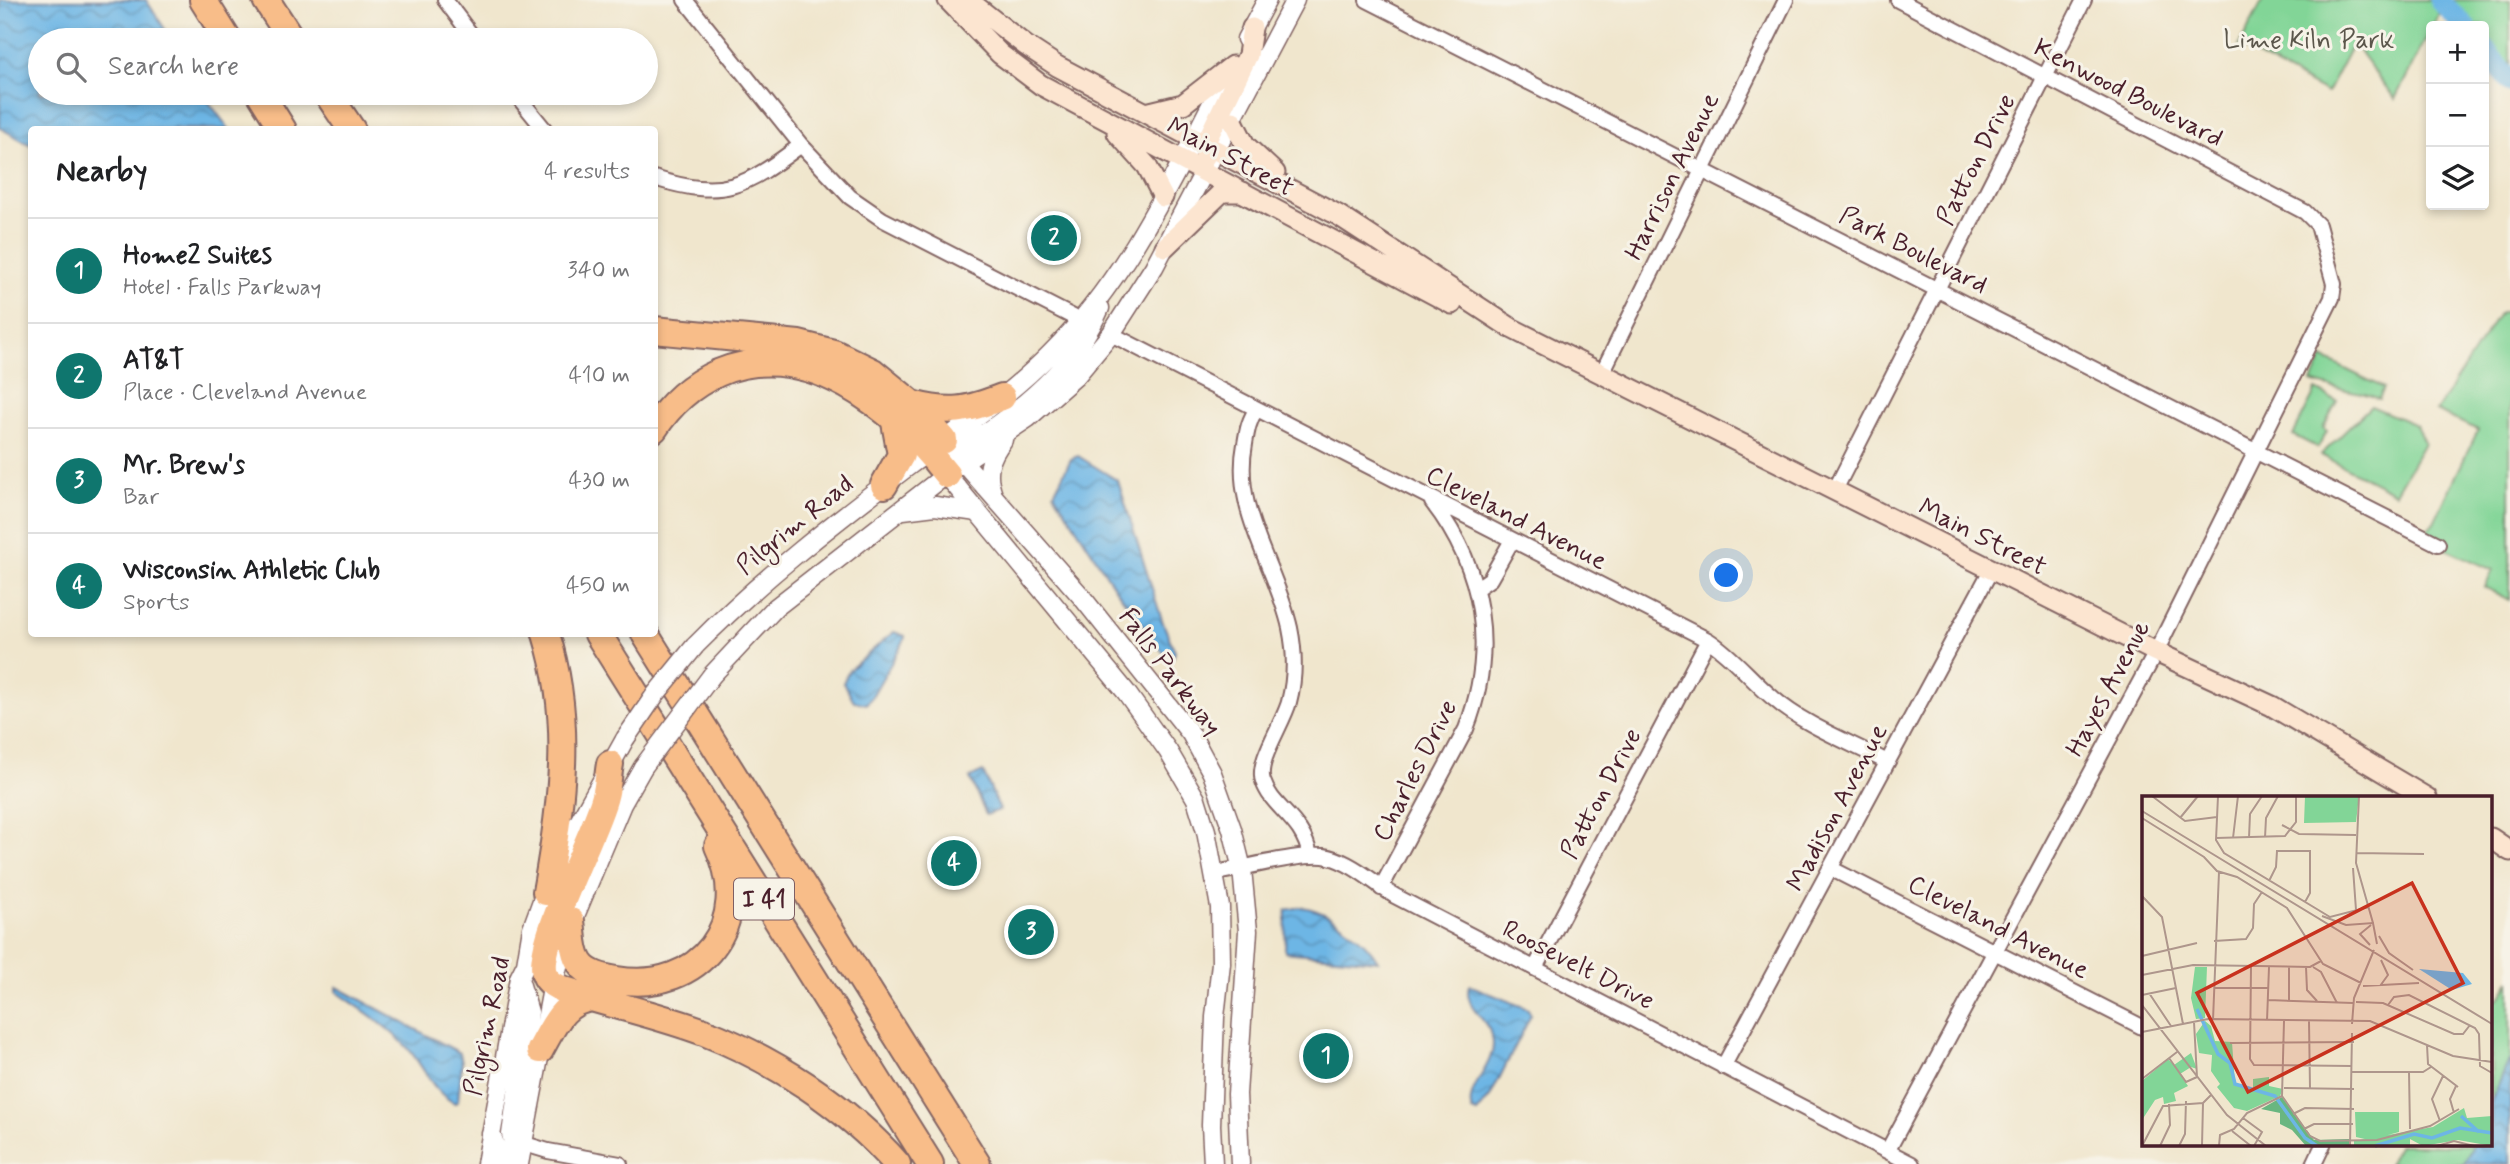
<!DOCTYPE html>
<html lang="en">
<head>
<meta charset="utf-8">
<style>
	body { margin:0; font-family:Mynerve,sans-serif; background:#f6f6f6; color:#202124 }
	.controls { position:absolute; right:21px; top:21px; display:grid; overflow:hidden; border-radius:7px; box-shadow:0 4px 10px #0003 }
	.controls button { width:63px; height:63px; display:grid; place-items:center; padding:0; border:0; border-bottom:2px solid #e0e0e0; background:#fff; color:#202124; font:35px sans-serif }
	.you { position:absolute; left:1727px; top:576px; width:24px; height:24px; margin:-18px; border:5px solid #fff; border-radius:50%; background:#1a73e8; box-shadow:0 0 0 10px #1a73e833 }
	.badge { display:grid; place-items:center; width:46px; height:46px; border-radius:50%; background:#0f766e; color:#fff; font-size:23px; font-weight:700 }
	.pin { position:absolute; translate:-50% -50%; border:4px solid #fff; box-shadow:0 2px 7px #0006 }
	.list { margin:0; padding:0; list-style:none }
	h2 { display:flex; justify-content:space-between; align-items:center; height:91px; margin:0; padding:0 28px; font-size:30px }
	h2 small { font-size:23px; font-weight:400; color:#757577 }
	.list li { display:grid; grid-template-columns:46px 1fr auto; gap:21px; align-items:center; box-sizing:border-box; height:105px; padding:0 28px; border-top:2px solid #e0e0e0 }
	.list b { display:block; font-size:26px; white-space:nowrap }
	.list p { margin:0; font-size:23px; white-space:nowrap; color:#757577 }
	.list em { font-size:23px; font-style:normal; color:#757577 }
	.icon { flex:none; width:38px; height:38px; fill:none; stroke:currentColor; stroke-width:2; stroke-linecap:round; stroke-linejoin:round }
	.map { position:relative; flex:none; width:2510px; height:1164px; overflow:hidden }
	.search { position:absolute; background:#fff; box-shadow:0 4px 10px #0003; left:28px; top:28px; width:630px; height:77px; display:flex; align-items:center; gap:18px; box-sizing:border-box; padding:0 24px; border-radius:38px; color:#757577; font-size:26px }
	.panel { position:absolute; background:#fff; box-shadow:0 4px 10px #0003; left:28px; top:126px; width:630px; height:511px; border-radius:7px }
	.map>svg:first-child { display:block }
	.park { fill:#82d597; stroke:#667a61; stroke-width:2 }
	.water { fill:url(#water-waves); stroke:#5c6a88; stroke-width:2 }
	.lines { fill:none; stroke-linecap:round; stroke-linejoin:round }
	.river { stroke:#6db6e5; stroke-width:21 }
	.minor-casing { stroke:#846564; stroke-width:18 }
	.tertiary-casing { stroke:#846564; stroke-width:21 }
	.secondary-casing { stroke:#846564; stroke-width:23 }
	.motorway-casing { stroke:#846564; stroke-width:30 }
	.minor { stroke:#fff; stroke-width:14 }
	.tertiary { stroke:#fff; stroke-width:18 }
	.secondary { stroke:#fce5d0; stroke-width:19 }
	.motorway { stroke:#f8bd89; stroke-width:26 }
	.tertiary-bridge-casing { stroke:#846564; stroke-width:21; stroke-linecap:butt }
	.tertiary-bridge { stroke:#fff; stroke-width:18 }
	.labels { text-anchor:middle; stroke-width:6; stroke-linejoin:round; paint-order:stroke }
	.shield { fill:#f7f3e8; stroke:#7e5f64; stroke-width:2 }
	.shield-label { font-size:24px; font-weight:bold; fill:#4a1f2b }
	.park-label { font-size:26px; fill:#5b564b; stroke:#f7f3e8 }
	.street-label { font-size:26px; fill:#4a1f2b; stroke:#f7f3e8 }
	.inset-river { fill:none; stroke:#6db6e5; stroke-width:3.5 }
	.inset-road { fill:none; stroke:#ae968c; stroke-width:2 }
	.view { fill:#c8321e; fill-opacity:0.15; stroke:#c8321e; stroke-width:3.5 }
	.inset-edge { fill:none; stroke:#4a1f2b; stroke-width:3.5 }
</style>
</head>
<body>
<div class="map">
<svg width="2510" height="1164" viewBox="0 0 2510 1164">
	<defs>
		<pattern id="water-waves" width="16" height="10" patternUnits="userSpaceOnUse" patternTransform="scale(1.75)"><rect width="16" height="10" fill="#6db6e5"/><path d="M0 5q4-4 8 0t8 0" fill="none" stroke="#5c93ba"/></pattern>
	</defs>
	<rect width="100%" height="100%" fill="#f7f3e8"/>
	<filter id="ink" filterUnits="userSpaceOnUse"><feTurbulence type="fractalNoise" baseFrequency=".0143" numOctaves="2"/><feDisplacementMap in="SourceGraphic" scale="14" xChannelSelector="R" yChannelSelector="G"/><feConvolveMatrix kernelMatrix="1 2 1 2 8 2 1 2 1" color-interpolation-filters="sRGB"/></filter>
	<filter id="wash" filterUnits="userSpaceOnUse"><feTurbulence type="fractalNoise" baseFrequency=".00686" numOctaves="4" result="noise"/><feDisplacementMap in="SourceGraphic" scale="28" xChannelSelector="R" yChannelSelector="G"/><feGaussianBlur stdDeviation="1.57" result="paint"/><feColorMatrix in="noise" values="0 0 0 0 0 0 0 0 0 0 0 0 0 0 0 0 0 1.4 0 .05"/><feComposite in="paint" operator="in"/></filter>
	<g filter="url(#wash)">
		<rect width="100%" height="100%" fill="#f0e6cd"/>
		<path class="park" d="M2263 0H2446L2395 99 2353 43 2327 93 2239 46Z
			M2448 0H2510V73L2484 35V26H2475Z
			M2500 312H2510V600L2485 587 2493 570 2419 537 2434 522 2478 430 2436 411Z
			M2323 358 2384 388 2379 399C2358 389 2335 391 2312 382Z
			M2316 390 2337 401 2323 428 2327 431 2318 448 2293 435Z
			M2371 406 2416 425 2424 443 2395 493 2321 455Z
			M2510 981V1164H2388L2399 1145H2491V1006L2503 994Z"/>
		<path class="water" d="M0 0H146L172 40H40V93H202L229 129 32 130 31 145 0 128Z
			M1078 456 1118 481 1163 623 1175 652 1173 657 1163 652 1115 588 1054 493 1071 459Z
			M894 632 905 636 904 641 871 698 866 704 854 701 843 683 849 670Z
			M983 772 1000 810 986 815 970 778Z
			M1301 907C1328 910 1365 938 1378 961L1285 952 1286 910Z
			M1469 985 1528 1009 1531 1015 1490 1097 1477 1113 1472 1111C1464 1089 1493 1068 1493 1044 1493 1020 1462 1009 1469 985Z
			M337 987 460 1053 462 1062 458 1101 455 1103C432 1093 423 1064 406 1046 386 1025 361 1009 337 992Z
			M2510 1058V1164H2464L2473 1145H2491V1102Z"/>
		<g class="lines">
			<path class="river" d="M2439 0 2465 26
				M2484 48 2510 82"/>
		</g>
	</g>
	<g filter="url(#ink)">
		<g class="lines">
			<defs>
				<path id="minor" d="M445 0 475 40
					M685 0 801 145 850 197 882 219 1081 321
					M1367 0 2438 544
					M515 93 545 130
					M654 178C724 200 745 187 801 145
					M1111 334 1708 640C1733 656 1750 679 1773 698 1805 726 1850 742 1887 762
					M1602 373 1786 0
					M1257 409C1249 419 1247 431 1245 444 1232 511 1276 565 1290 628 1295 652 1295 679 1289 702 1283 724 1256 762 1263 781 1272 809 1303 818 1310 856
					M1835 490 2084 0
					M1477 588 1490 579 1511 542
					M1830 868 2144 1028
					M1215 873C1242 869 1305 851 1329 857 1353 863 1374 883 1395 896L1912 1164
					M1381 888 1466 729C1497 650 1484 569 1432 502
					M1535 968 1708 640
					M1723 1067 1991 570
					M515 1141 548 1151 620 1164
					M1888 1150 2156 652 2332 298 2334 284 2318 225 2305 212 1898 0
					M2314 1164 2323 1145"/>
				<path id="tertiary" d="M1246 39 1267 0
					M944 440 1081 596 1191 734 1212 773 1232 829 1242 869 1248 931 1237 1094 1240 1164
					M949 461C955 444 977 439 991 429 1036 397 1078 359 1100 308
					M947 475 1126 692 1168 751 1196 799 1206 831 1220 907 1221 963 1215 1017 1211 1125 1213 1164
					M993 495C985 473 989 458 1003 440
					M903 510 935 506 977 512
					M695 646C761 579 835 522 910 465 958 430 1009 396 1051 353 1132 273 1178 166 1231 67
					M712 675 775 608 961 463 1028 418 1076 376 1111 334 1154 267 1295 0
					M491 1134 503 1164
					M518 1159 511 1134 529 1012 520 982
					M486 1164 519 978 526 964 532 928 555 865 625 739
					M519 1164 551 994 564 942 622 804 643 767"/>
				<path id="secondary" d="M948 0 1000 54 1041 85 1452 304
					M968 0 1025 45 1057 66 1338 215 1511 328 2156 652 2272 706 2427 798
					M1146 113 1183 104 1232 66
					M1233 121 1245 145 1275 173
					M1117 133 1147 166 1163 197
					M1205 157V144L1248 55 1252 28
					M1165 247 1222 192H1243
					M2491 838 2510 851"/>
				<path id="motorway" d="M203 0 228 40
					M266 0 292 40
					M260 93 283 130
					M327 93 352 130
					M654 330 799 344 834 353 873 372 912 404 944 440
					M912 404C950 414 966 411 1002 397
					M654 429C670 404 691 385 718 373 807 335 895 409 947 475
					M884 485 901 455 894 417
					M598 634 930 1164
					M645 634 977 1164
					M610 764C608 774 608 786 605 796 597 831 535 944 545 974 548 983 557 987 565 990 611 1005 659 1015 704 1032 775 1060 846 1106 897 1164
					M546 892C562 803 573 721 546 634
					M571 921C573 934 572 952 580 963 588 975 604 978 617 980 700 994 755 922 718 846
					M540 1050C553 1027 563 1000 593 998"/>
			</defs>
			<use href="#minor" class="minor-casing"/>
			<use href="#tertiary" class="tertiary-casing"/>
			<use href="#secondary" class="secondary-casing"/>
			<use href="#motorway" class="motorway-casing"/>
			<use href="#minor" class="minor"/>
			<use href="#tertiary" class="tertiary"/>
			<use href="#secondary" class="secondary"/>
			<use href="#motorway" class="motorway"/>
			<defs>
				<path id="tertiary-bridge" d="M625 739 655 695 695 646
					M643 767 712 675"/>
			</defs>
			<use href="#tertiary-bridge" class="tertiary-bridge-casing"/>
			<use href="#tertiary-bridge" class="tertiary-bridge"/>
		</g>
	</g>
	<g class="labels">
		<rect class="shield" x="734" y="878.5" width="60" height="41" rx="5"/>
		<g class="shield-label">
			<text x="764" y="907">I 41</text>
		</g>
		<g class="park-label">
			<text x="2309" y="48">Lime Kiln Park</text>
		</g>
		<g class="street-label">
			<text transform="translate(2129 92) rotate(27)" y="9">Kenwood Boulevard</text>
			<text transform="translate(1231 156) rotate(28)" y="9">Main Street</text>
			<text transform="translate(1975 159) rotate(-63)" y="9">Patton Drive</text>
			<text transform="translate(1671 176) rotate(-64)" y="9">Harrison Avenue</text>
			<text transform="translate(1914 249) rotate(27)" y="9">Park Boulevard</text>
			<text transform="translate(1517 517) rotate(27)" y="9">Cleveland Avenue</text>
			<text transform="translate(794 524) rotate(-39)" y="9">Pilgrim Road</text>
			<text transform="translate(1983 536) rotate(27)" y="9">Main Street</text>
			<text transform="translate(1171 671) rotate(53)" y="9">Falls Parkway</text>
			<text transform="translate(2107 688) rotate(-62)" y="9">Hayes Avenue</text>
			<text transform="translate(1414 770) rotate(-63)" y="9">Charles Drive</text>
			<text transform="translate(1600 793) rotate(-62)" y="9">Patton Drive</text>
			<text transform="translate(1836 807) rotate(-62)" y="9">Madison Avenue</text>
			<text transform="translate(1999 926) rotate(27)" y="9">Cleveland Avenue</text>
			<text transform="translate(1579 964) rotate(27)" y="9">Roosevelt Drive</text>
			<text transform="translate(486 1026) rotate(-78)" y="9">Pilgrim Road</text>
		</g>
	</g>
	<g transform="translate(2142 796)">
		<rect width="350" height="350" fill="#f0e6cd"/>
		<path d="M140 301 172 344 207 343V350H164L150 334 138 328V317L119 313Z" fill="#69b680"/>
		<path d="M163 0H217L214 26 162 27ZM53 171H65L63 222 54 223 49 202ZM63 225 69 230 73 245 90 246 93 288 111 294V283L127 281V290L141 293 138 300 105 315 92 312 75 291 78 288 69 275 70 259 57 257 54 238ZM49 257 55 273 49 271 38 278 46 290 32 297 34 305 22 308 21 301 13 304 0 324V285L26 263 32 269ZM322 312 325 322 350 320V350L316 344 281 350 268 343V350H212V345L291 331ZM213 316H257V336L227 344 214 341Z" fill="#82d597"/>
		<path d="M277 173 321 177 330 188 310 194Z" fill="#6db6e5"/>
		<path class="inset-river" d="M55 213 76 258 88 267 93 288 133 300 163 342 175 350M319 320 337 336M233 350 272 338 290 342 318 332 350 337"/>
		<path class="inset-road" d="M10 0 43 25 75 21M76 0 74 44 82 57 188 121 227 111M217 0 214 67 231 127M0 15 350 228M0 22 62 61 75 75 95 81 145 112 181 168 219 187M38 22 56 0M140 29 157 38 214 39M74 42 143 40 154 26V0M91 42 96 0M107 42 108 18 120 0M123 42 124 22 136 0M214 57 282 58M211 72 214 114M127 85 134 71 135 55H168V97L163 106M0 100 20 121 41 228M180 120 204 129 231 127 235 148M237 140 247 157 271 174M72 145 104 143 111 132 112 108 120 96M228 149 218 138 229 129M0 160 55 147M109 171 108 263 112 269 210 270M164 171 165 194 175 205M171 171 179 176 195 207M0 179 51 169 168 171 179 165M221 190 277 187M238 190 246 179 239 164M72 192H126M7 197 29 230M0 199 34 192M126 204 211 207M147 206V171M214 206 241 207 312 238H321L328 229M0 209 85 319 124 350M246 209 252 201 267 199 333 232 337 238 338 270 350 277M71 224 77 76M125 225 127 171M167 225 168 293M210 228 212 202 232 154M0 236 66 223 228 225 311 260 350 266M88 247 212 246M285 249 286 268 316 291M27 262 44 286 55 281 52 226M210 276H281L289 271M267 276 268 333M0 283 35 256M142 292 212 293M140 300 168 340 178 345 235 344 288 330 317 313M140 300 142 225M312 317 308 303 314 290M151 318 163 312 212 313M101 322 120 336 112 350M298 325 290 303 301 280M162 333 172 328H211M90 335 109 350M0 350 21 310 61 307M18 350 28 329 27 308M37 350 43 338 44 305M60 350 61 307 69 299M77 350 78 339 92 333 105 317 140 300M208 350 210 237M295 350 312 345 332 350"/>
		<path class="view" d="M270 87 321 187 106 296 55 197Z"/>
		<rect width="350" height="350" class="inset-edge"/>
	</g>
</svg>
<div class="controls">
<button>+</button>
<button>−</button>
<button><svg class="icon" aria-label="layers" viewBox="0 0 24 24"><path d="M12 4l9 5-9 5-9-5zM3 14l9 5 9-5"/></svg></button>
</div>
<div class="you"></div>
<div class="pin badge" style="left:1326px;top:1056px">1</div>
<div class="pin badge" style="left:1054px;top:238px">2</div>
<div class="pin badge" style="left:1031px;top:932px">3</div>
<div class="pin badge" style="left:954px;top:863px">4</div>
<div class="search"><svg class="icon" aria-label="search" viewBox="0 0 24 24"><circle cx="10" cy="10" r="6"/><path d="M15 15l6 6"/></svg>Search here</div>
<section class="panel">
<h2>Nearby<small>4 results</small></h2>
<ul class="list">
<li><span class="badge">1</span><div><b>Home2 Suites</b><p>Hotel · Falls Parkway</p></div><em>340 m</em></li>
<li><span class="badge">2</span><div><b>AT&amp;T</b><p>Place · Cleveland Avenue</p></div><em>410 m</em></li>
<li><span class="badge">3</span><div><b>Mr. Brew's</b><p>Bar</p></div><em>430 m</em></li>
<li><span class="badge">4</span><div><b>Wisconsin Athletic Club</b><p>Sports</p></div><em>450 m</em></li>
</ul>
</section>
</div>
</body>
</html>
